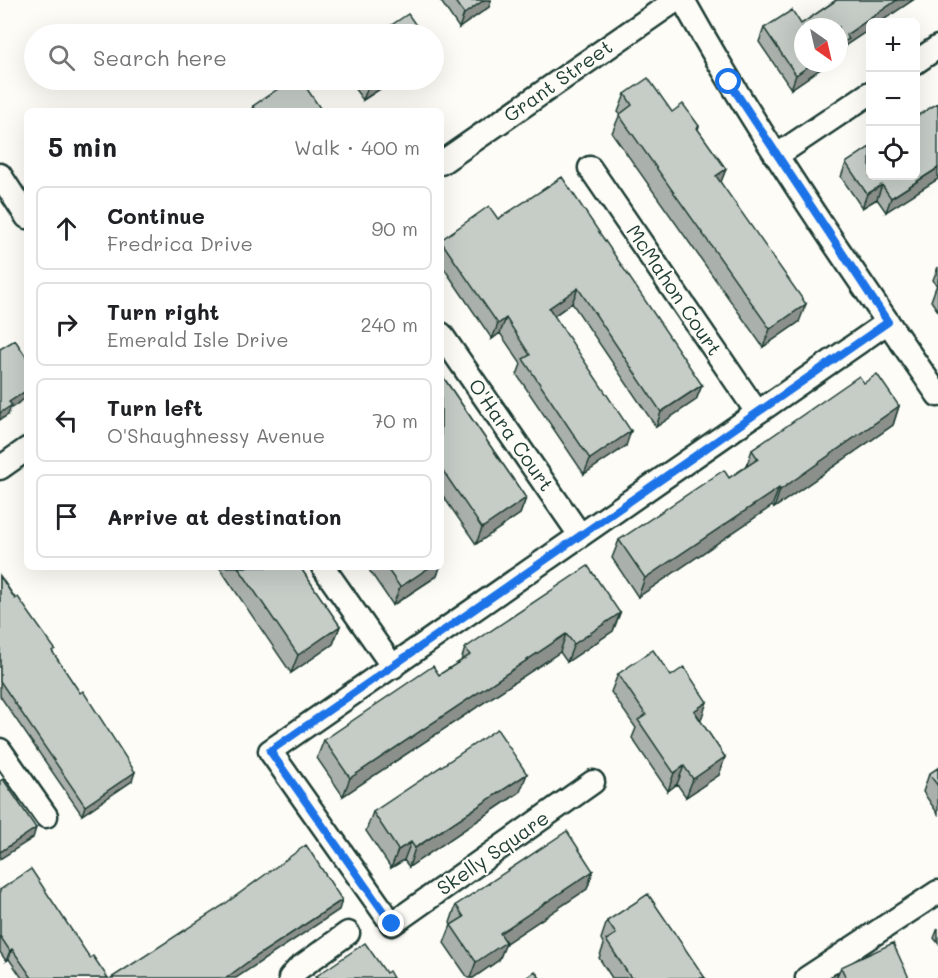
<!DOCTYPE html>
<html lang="en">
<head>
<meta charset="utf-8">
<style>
	body { margin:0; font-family:Mali,sans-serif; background:#f2f2f2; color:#202124 }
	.controls { position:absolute; right:18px; top:18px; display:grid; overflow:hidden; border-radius:9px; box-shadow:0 6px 24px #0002 }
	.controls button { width:54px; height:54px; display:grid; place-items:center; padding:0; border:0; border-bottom:2px solid #e0e0e0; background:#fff; color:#202124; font:30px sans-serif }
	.compass { position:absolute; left:794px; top:18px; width:54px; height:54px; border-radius:50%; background:#fff; box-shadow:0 6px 24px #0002; rotate:146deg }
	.stop { position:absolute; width:18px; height:18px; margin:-14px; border:4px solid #1a73e8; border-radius:50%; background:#fff }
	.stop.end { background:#1a73e8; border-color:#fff; box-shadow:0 2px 6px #0008 }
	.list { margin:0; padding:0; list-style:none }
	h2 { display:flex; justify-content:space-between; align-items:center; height:78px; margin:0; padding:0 24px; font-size:26px }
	h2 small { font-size:20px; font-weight:400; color:#757577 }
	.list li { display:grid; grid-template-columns:39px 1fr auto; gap:18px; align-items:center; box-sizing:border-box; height:84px; margin:0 12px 12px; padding:0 12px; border:2px solid #e0e0e0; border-radius:9px }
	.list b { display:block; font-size:22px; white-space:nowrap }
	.list p { margin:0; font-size:20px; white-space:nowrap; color:#757577 }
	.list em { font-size:20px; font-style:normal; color:#757577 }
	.icon { flex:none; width:33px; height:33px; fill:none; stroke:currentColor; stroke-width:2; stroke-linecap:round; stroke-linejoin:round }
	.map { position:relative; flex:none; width:938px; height:978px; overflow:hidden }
	.search { position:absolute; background:#fff; box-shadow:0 6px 24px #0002; left:24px; top:24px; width:420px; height:66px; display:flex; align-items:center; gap:15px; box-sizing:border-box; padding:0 21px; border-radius:33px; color:#757577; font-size:22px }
	.panel { position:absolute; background:#fff; box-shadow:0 6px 24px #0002; left:24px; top:108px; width:420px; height:462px; border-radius:9px }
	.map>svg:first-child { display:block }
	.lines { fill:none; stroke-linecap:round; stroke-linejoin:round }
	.minor-casing { stroke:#1f3d34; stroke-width:27 }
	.minor { stroke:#fdfcf7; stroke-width:22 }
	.wall { fill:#aab0ab; stroke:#1f3d34; stroke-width:1.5 }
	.shaded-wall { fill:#8b908b; stroke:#1f3d34; stroke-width:1.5 }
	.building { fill:#c6cdc7; stroke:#1f3d34; stroke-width:1.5 }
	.route { stroke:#1a73e8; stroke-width:8 }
	.labels { text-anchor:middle; stroke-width:4.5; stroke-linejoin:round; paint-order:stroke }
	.street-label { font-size:20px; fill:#1f3d34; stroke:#fdfcf7 }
</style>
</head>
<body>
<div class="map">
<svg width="938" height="978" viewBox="0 0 938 978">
	<rect width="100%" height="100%" fill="#fdfcf7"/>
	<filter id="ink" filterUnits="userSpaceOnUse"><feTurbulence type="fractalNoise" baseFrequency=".0167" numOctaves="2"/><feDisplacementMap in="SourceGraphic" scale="12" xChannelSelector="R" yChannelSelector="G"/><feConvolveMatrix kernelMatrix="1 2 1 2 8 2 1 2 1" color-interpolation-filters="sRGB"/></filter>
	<g filter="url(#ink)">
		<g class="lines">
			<defs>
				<path id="minor" d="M683 0C759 137 849 266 938 395
					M916 62 938 47
					M776 156 870 93
					M441 163 676 0
					M590 168 757 412
					M0 175 27 217
					M441 334 580 535
					M0 468 27 449
					M323 567 393 667
					M0 750 46 816
					M593 782 392 924 270 751 888 322
					M290 978 298 969 348 933
					M807 978 938 892"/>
			</defs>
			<use href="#minor" class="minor-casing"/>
			<use href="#minor" class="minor"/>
		</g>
		<path class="wall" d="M440 0H491L489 7 459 28Z
			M836 0H913L846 45 844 53 803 63H829L791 89 759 42 764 28 801 24Z
			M348 80H394L363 100Z
			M625 94 672 112 699 126 698 130 726 169 720 183 799 322 763 347 612 133 620 114 618 112Z
			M938 103 886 212 877 199 862 208 841 177 846 163Z
			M253 106 322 111H251Z
			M498 219 702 385 696 400 656 427 572 303 554 316 626 446 584 474 517 375 521 364 500 333 492 339 441 264V240Z
			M938 267V311L931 301 936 287 937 286 933 280Z
			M441 374 526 498 520 514 476 544 441 493Z
			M864 383 899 406 893 425 774 508 772 506 638 597 612 558 619 540 729 478 746 467 752 450Z
			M219 567H300L340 626 333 644 291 673Z
			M367 567H440L437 576 393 605Z
			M0 576 80 693 132 781 82 815 0 696Z
			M620 613 613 631 567 662 560 652 343 796 317 758 324 740 439 675 461 661 465 648Z
			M618 674 700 720 725 757 719 775 686 797 677 784 668 791 632 738 636 728 611 692Z
			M938 768V814L923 792 929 774Z
			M520 792 409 867 404 860 391 868 366 831 373 812Z
			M593 871 587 889 506 943 499 960 473 978H468L444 943 451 925 450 923 456 905Z
			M0 890 90 958 108 978H22L9 959 6 961 0 952Z
			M607 921 705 978H612L599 958 604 945 601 939Z
			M938 928V943L934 938Z
			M841 967 909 978H836Z"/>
		<path class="shaded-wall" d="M484 0H491L489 7 459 28 464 14Z
			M897 0H913L880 22H870V29L846 45 844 53 839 56V45L846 35Z
			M813 63H829L791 89 796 75Z
			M378 80H394L363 100 368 87Z
			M938 168V179L886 212 891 198Z
			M726 169 719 187 716 176Z
			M882 185 877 199 862 208 867 194Z
			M578 288 572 303 543 323 549 308Z
			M806 304 799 322 763 347 770 329Z
			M506 318 500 333 492 339 498 324Z
			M702 385 696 400 656 427 661 412Z
			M27 390V397L10 409 8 415 0 420V413L9 402Z
			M899 406 893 425 774 508 780 490Z
			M631 431 626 446 584 474 590 459Z
			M779 488 772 506 638 597 645 578Z
			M526 498 520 514 476 544 482 528Z
			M430 567H440L437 576 393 605 400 587Z
			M620 613 613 631 567 662 574 644Z
			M340 626 333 644 291 673 298 655Z
			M566 634 560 652 343 796 350 778Z
			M707 702 701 720 694 711Z
			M725 757 719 775 686 797 693 779Z
			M684 766 677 784 668 791 674 773Z
			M135 772 132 781 82 815 85 806Z
			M527 774 520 792 409 867 415 848Z
			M36 828 33 838 0 859V852Z
			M411 842 404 860 391 868 398 850Z
			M593 871 587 889 506 943 499 960 473 978H470L476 962 500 933Z
			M342 900 339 910 236 978H226L249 961Z
			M12 949 9 959 6 961 10 951Z"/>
		<path class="building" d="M454 0H484L464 14Z
			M837 0H897L846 35 849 39 839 45V27H803V63H813L796 75 764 28 792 10 801 24Z
			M408 14 422 34H378Z
			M648 78 672 112 683 104 699 126 697 128 726 169 716 176 806 304 770 329 619 115 632 105 625 94Z
			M291 80H301L322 111H257L253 106Z
			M363 80H378L368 87Z
			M938 103V168L891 198 882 185 867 194 846 163 870 147V176H915V117Z
			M562 177 702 385 661 412 578 288 549 308 631 431 590 459 523 359 530 355 506 318 498 324 441 241V240L489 206 498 219Z
			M15 340 27 358V390L9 402 12 405 0 413V349Z
			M441 374 526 498 482 528 441 468Z
			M877 374 899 406 780 490 779 488 645 578 619 540 724 470 729 478 758 459 752 450 859 376 864 383Z
			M588 566 620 613 574 644 566 634 350 778 324 740 433 666 439 675 470 655 465 648Z
			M238 567H300L340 626 298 655Z
			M386 567H430L400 587Z
			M0 576 15 599 18 597 37 624 55 649 52 651 80 693 83 691 135 772 85 806 0 681Z
			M653 650 671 676 684 667 707 702 694 711 725 757 693 779 684 766 674 773 638 720 646 715 618 674Z
			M497 729 527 774 415 848 411 842 398 850 373 812Z
			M938 768V786L929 774Z
			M3 779 36 828 0 852V781Z
			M567 831 593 871 500 933 506 942 476 962 451 925 464 917 456 905Z
			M306 845 342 900 249 961 226 978H111L222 906Z
			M31 869 90 958 93 956 108 978H32L12 949 10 951 0 936V890Z
			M648 894 705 978H631L606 940 616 934 607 921Z
			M365 943 386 973 389 971 393 978H316L315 977Z
			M893 943 909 978H846L841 967Z
			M535 971 540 978H526Z"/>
	</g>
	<g class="lines" filter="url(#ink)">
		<path class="route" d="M392 924 270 751 888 322 729 82"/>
	</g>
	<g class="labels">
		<g class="street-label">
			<text transform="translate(558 81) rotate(-35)" y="7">Grant Street</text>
			<text transform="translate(674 290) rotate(56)" y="7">McMahon Court</text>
			<text transform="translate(511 435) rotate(55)" y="7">O'Hara Court</text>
			<text transform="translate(493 853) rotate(-35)" y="7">Skelly Square</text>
		</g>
	</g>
</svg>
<div class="controls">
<button>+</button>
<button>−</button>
<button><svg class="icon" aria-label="locate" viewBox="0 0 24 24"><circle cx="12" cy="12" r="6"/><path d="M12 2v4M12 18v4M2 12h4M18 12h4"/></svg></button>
</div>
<svg class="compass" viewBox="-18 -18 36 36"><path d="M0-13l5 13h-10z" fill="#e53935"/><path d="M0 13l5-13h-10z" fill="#757577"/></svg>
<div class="stop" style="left:729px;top:82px"></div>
<div class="stop end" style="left:392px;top:924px"></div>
<div class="search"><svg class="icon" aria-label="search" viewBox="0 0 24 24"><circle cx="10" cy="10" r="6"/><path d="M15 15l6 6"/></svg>Search here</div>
<section class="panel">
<h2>5 min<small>Walk · 400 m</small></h2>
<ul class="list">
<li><svg class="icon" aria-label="ahead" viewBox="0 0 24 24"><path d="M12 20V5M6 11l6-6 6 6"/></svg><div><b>Continue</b><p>Fredrica Drive</p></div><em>90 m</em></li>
<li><svg class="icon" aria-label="right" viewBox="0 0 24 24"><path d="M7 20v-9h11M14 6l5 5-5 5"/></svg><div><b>Turn right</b><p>Emerald Isle Drive</p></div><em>240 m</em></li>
<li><svg class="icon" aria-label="left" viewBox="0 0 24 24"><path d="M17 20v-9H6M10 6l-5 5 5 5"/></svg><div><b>Turn left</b><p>O'Shaughnessy Avenue</p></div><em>70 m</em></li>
<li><svg class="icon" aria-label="arrive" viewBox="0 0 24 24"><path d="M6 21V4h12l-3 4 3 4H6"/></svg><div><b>Arrive at destination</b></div></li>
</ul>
</section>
</div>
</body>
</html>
